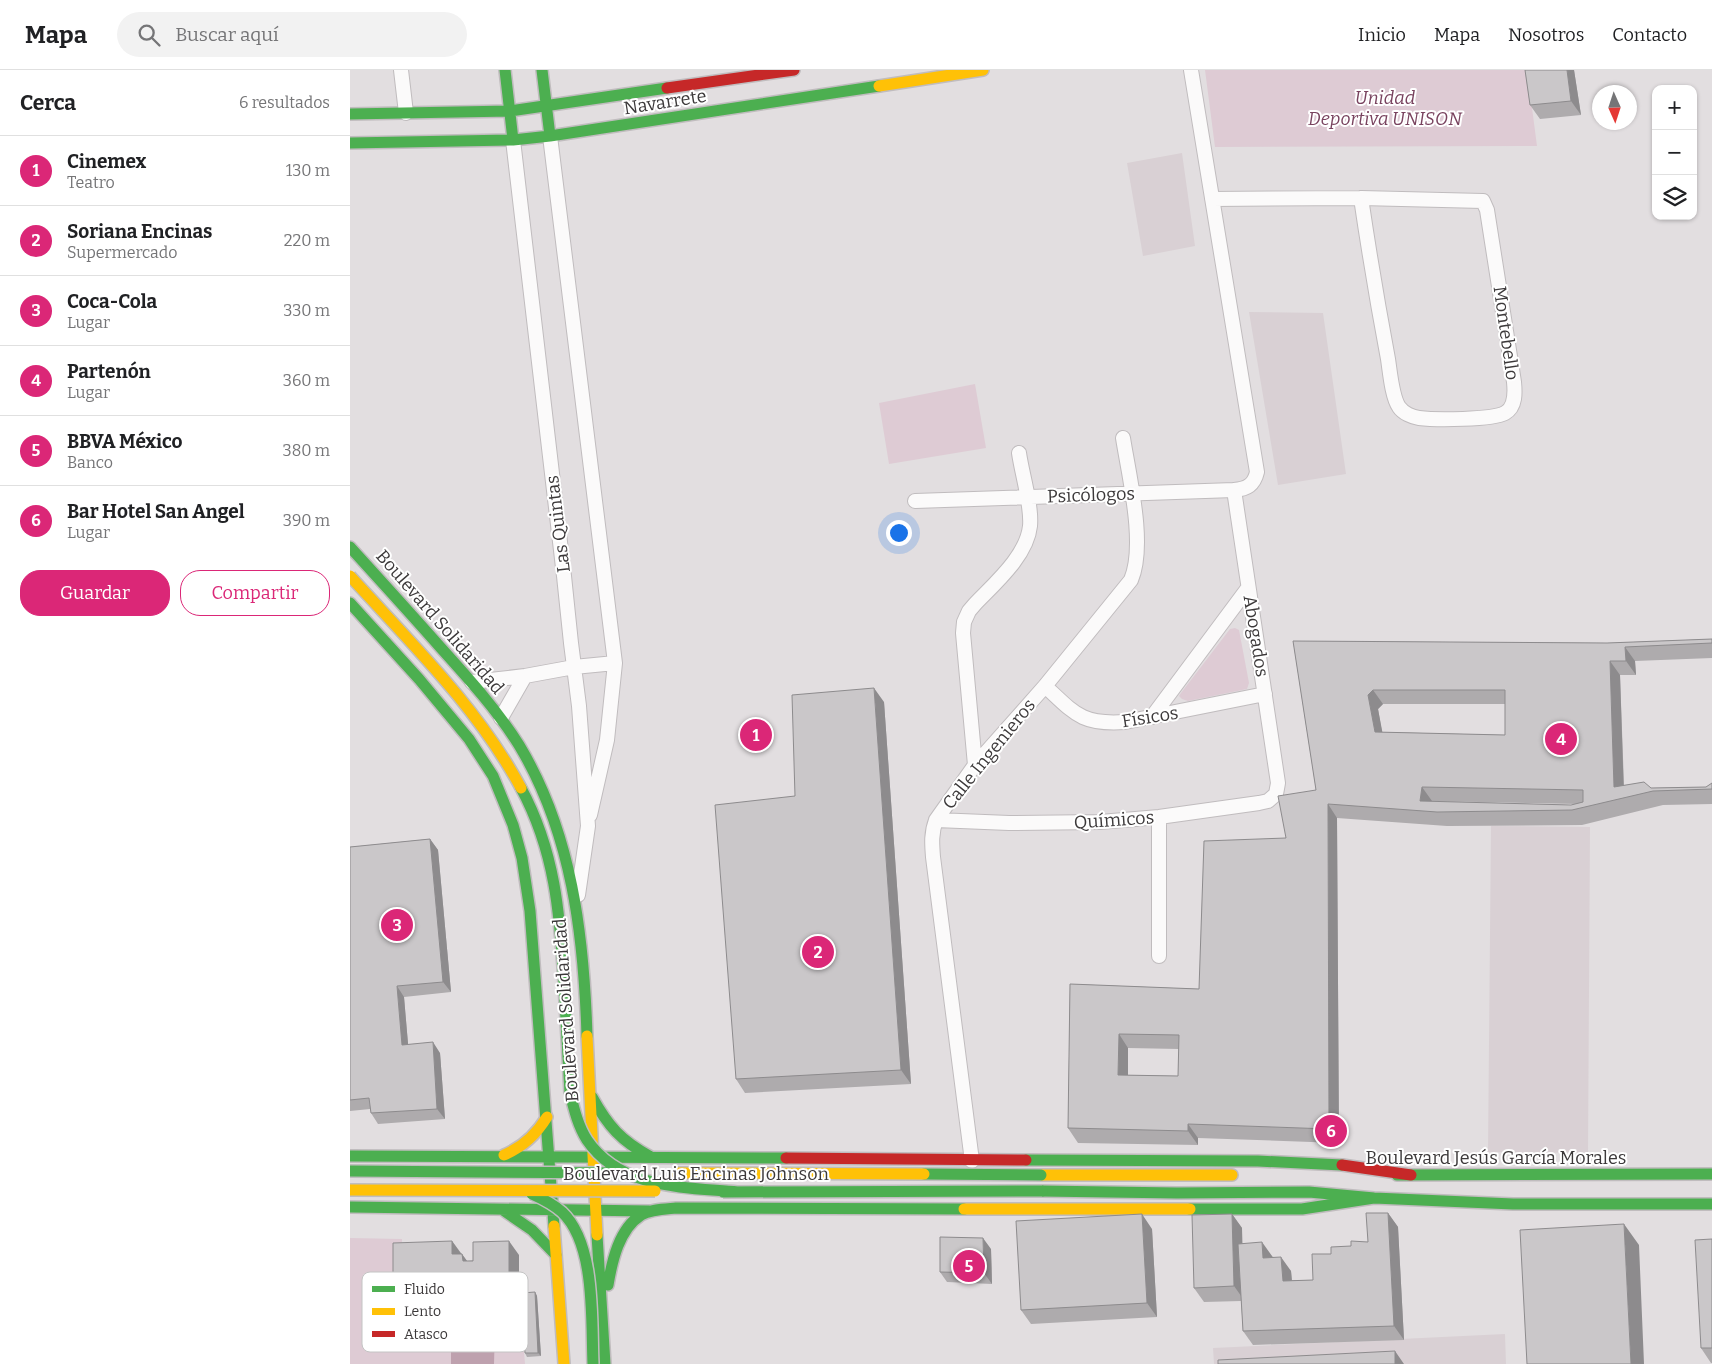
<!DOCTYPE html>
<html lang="es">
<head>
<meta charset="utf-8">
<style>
	body { margin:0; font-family:Bitter,serif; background:#f2f2f2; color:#202124 }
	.controls { position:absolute; right:15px; top:15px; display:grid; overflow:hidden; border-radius:10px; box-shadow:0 1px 4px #0004 }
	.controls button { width:45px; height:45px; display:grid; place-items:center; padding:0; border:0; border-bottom:1px solid #e0e0e0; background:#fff; color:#202124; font:25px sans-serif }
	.compass { position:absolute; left:1242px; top:15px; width:45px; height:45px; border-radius:50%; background:#fff; box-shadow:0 1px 4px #0004; rotate:177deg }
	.you { position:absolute; left:548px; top:462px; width:18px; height:18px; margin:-12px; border:4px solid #fff; border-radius:50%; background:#1a73e8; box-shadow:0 0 0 8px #1a73e833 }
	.badge { display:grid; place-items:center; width:32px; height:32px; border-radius:50%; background:#db2777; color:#fff; font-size:16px; font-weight:700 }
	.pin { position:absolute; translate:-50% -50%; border:2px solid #fff; box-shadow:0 1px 5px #0006 }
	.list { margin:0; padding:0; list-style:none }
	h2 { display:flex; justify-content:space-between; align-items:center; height:65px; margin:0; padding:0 20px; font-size:21px }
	h2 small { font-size:16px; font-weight:400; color:#757577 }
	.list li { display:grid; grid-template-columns:32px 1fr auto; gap:15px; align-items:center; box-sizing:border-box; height:70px; padding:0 20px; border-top:1px solid #e0e0e0 }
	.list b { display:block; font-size:19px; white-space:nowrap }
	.list p { margin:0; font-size:16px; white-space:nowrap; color:#757577 }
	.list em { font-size:16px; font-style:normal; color:#757577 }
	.actions { display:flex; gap:10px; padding:15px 20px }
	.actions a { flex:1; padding:11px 0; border:1px solid #db2777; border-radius:20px; text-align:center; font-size:18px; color:#db2777 }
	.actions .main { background:#db2777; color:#fff }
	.icon { flex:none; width:28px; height:28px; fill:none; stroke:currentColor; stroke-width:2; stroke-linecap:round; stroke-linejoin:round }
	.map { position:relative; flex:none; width:1362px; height:1294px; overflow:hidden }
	header { display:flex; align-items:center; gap:30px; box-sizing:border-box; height:70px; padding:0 25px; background:#fff; border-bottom:1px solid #e0e0e0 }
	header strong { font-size:24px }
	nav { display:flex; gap:28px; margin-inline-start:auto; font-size:18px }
	.search { width:350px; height:45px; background:#f2f2f2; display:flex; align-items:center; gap:12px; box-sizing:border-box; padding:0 18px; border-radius:28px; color:#757577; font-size:19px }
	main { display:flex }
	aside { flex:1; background:#fff }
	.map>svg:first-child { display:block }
	.built { fill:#d9d0d4 }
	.green { fill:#decbd4 }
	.water { fill:#bea1ae }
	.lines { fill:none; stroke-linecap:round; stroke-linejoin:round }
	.street-casing { stroke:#c0bcbe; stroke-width:16 }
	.fast-casing { stroke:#c0bcbe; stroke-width:14 }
	.slow-casing { stroke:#c0bcbe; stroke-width:14 }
	.jam-casing { stroke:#c0bcbe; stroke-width:14 }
	.street { stroke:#fbfafa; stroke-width:14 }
	.fast { stroke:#4caf50; stroke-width:11 }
	.slow { stroke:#ffc107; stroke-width:11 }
	.jam { stroke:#c62828; stroke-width:11 }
	.fast-bridge-casing { stroke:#bfbdbe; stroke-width:14; stroke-linecap:butt }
	.slow-bridge-casing { stroke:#bfbdbe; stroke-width:14; stroke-linecap:butt }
	.fast-bridge { stroke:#4caf50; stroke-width:11 }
	.slow-bridge { stroke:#ffc107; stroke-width:11 }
	.wall { fill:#aeabad; fill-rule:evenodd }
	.shaded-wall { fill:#8d8b8d }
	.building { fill:#cac7c9; stroke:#8d8b8d; fill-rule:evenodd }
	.labels { text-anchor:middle; stroke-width:4; stroke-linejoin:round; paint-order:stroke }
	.park-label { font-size:18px; font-style:italic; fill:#78425e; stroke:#fff }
	.street-label { font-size:18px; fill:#3c393a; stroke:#fff }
	.key { fill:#fff; stroke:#c4c4c4; stroke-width:1 }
	.key-label { font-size:14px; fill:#3c393a }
</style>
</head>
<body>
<header>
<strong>Mapa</strong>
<div class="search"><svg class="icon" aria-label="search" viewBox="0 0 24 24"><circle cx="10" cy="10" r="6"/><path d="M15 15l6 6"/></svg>Buscar aquí</div>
<nav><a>Inicio</a><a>Mapa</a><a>Nosotros</a><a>Contacto</a></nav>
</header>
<main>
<aside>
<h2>Cerca<small>6 resultados</small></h2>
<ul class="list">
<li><span class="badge">1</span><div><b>Cinemex</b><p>Teatro</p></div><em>130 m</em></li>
<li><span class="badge">2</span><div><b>Soriana Encinas</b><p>Supermercado</p></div><em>220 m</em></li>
<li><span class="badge">3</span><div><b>Coca-Cola</b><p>Lugar</p></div><em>330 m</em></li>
<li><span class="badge">4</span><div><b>Partenón</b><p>Lugar</p></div><em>360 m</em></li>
<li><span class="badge">5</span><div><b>BBVA México</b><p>Banco</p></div><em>380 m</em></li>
<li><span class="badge">6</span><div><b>Bar Hotel San Angel</b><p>Lugar</p></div><em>390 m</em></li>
</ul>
<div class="actions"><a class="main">Guardar</a><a>Compartir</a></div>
</aside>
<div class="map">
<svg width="1362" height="1294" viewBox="0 0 1362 1294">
	<rect width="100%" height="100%" fill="#e2dee0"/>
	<path class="built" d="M832 83 845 176 793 186 777 93Z
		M899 242 973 243 996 404 928 415Z
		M1141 756 1240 757 1238 1083 1138 1082Z
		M1155 1264 1156 1294H864L863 1278Z"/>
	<path class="green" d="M855 0H1177L1187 76 865 77Z
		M625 314 636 378 539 394 529 333Z
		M885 558 889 560 899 613 897 619 838 631 832 629 829 626 831 623 880 559Z
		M0 1168 52 1169 53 1247 171 1246 175 1294H0Z"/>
	<path class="water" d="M101 1257H145L144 1294H101Z"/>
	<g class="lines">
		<defs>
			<path id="street" d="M51 0 56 43
				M200 66 265 593 257 670 240 745
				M163 70 214 506 221 573 229 636 238 756 228 825
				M862 129 1011 128 1133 131 1137 140 1164 312C1165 322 1166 337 1155 343 1142 350 1085 350 1069 348 1062 347 1053 343 1049 337 1042 327 1040 302 1038 289 1028 236 1019 182 1011 128
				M565 431 884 420C897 419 904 415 907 402L841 0
				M122 612 175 606 224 597 265 593
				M695 616C725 644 732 655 775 652L915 624
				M802 647 898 518
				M151 648 175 606
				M625 695 613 563 614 552 619 541 625 534C644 514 677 486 680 456 682 436 672 404 669 383
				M809 747V886
				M586 750 659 753 750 752 809 747 909 733 918 731 926 724 928 713 884 420
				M622 1091 583 787C582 774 581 763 586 750L625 695 695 616 781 510C796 475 779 406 773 368"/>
			<path id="fast" d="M155 0 163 70
				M192 0 200 66
				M0 44 160 41 317 18
				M0 73 163 70 200 66 529 16
				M0 477C31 511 61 544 91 578 119 609 147 640 169 675 222 763 234 866 237 966
				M0 533 69 609 119 669 143 706 163 755 172 788 180 841 204 1156
				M242 1027C258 1056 271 1071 301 1087
				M0 1086 436 1088
				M676 1090 908 1091 992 1095
				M1047 1105 1362 1104
				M692 1121 827 1123 959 1122 1024 1128 1163 1134H1362
				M0 1137 299 1141
				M840 1139H952L1024 1128
				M153 1140 182 1160 206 1185
				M247 1165 255 1294
				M258 1215C262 1191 269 1159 291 1145 301 1139 314 1139 326 1138L614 1139"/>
			<path id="slow" d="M529 16 633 0
				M237 966 247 1165
				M154 1085C173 1077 186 1065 197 1047
				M691 1105H882
				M614 1139H840
				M204 1156 214 1294"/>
			<path id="jam" d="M317 18 444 0
				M436 1088 676 1090
				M992 1095 1061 1105"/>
		</defs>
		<use href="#street" class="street-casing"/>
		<use href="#fast" class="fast-casing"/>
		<use href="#slow" class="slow-casing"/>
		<use href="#jam" class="jam-casing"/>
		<use href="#street" class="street"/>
		<use href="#fast" class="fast"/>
		<use href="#slow" class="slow"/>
		<use href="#jam" class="jam"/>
		<defs>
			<path id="fast-bridge" d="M171 718C205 781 210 844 214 913 216 950 218 986 220 1023 224 1039 228 1056 237 1070 270 1119 334 1117 387 1122
				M0 1101 276 1103
				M574 1104 691 1105
				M373 1122 692 1121
				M182 1124C193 1129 203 1134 212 1142 246 1174 241 1250 243 1294"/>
			<path id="slow-bridge" d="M0 506C61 573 128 638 171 718
				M326 1103 574 1104
				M0 1120 305 1121"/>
		</defs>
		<use href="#fast-bridge" class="fast-bridge-casing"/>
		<use href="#slow-bridge" class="slow-bridge-casing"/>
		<use href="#fast-bridge" class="fast-bridge"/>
		<use href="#slow-bridge" class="slow-bridge"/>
	</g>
	<path class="wall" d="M1175 0H1224L1231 45 1190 49 1180 35Z
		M1362 569V588L1285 591 1286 605H1270L1274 715 1301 718 1356 717 1362 713V734L1313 735 1232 755 1097 756 987 748 989 1073 848 1068V1075L728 1073 718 1058 720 914 849 919 936 768 966 720 943 571 1257 573ZM1033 634H1155V665L1032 662 1028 639ZM1082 731 1228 734 1221 735ZM778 978 829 979 828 1006 778 1005Z
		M534 632 561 1014 395 1023 386 1009 445 726Z
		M80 769 88 780 101 922 54 927 58 974 90 983 95 1049 28 1054 21 1043 20 1039 0 1041V777Z
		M1038 1143 1048 1157 1054 1270 903 1275 893 1261 891 1231 854 1232 844 1218 882 1144 892 1158V1173L922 1186 941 1201 942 1210H963L981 1184 1001 1176 1018 1172Z
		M802 1159 807 1247 681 1254 671 1240Z
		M1362 1169V1293H1361L1351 1278Z
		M102 1171 117 1191 169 1185V1220H146V1234L80 1235 70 1221H53L43 1207Z
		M641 1179 642 1214 597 1212 590 1202Z
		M32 1207 34 1211V1235H26L24 1232Z
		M185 1222 187 1226 191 1286 177 1287 175 1283Z"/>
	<path class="shaded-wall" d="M1217 0H1224L1231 45 1221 31Z
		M1275 577 1285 591 1286 605 1276 591Z
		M1260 591 1270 605 1274 728 1264 717Z
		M524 618 534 632 561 1014 551 1000Z
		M1023 620 1033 634 1028 639 1035 676 1025 662 1018 625Z
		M1072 717 1082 731H1070Z
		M978 734 987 748 989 1073 979 1059Z
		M80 769 88 780 101 922 93 912Z
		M47 916 54 927 59 985 52 975Z
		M769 964 778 978V1019L768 1005Z
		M83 972 90 983 95 1049 87 1039Z
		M838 1054 848 1068V1075L838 1061Z
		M1038 1143 1048 1157 1054 1270 1044 1256Z
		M792 1144 802 1159 807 1247 797 1233Z
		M882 1144 892 1158 894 1230 884 1216Z
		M1274 1154 1289 1175 1294 1294H1281Z
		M633 1168 641 1179 642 1214 634 1203Z
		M102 1171 112 1185V1184L122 1198 102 1184Z
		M159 1171 169 1185V1220L159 1206Z
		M912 1172 922 1186 923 1202 913 1188Z
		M931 1187 941 1201 943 1225 933 1211Z
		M136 1206 146 1220V1234L136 1220Z
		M32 1207 34 1211V1235L32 1232Z
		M185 1222 187 1226 191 1286 188 1283Z
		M1045 1281 1054 1294H1045Z"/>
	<path class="building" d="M1175 0H1217L1221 31 1180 35Z
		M1362 569V573L1275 577 1276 591H1260L1264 717 1294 712 1301 718 1356 717 1362 713V719L1303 721 1222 740 1087 742 978 734 979 1059 838 1054V1061L718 1058 720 914 849 919 854 771 936 768 928 726 966 720 943 571 1257 573ZM1023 620H1155V665L1025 662 1018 625ZM1072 717 1233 720V732L1221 735 1070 731ZM769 964 829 965 828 1006 768 1005Z
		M524 618 551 1000 386 1009 365 735 445 726 442 625Z
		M80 769 93 912 47 916 52 975 83 972 87 1039 21 1043 19 1028 0 1030V777Z
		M1016 1143H1038L1044 1256 893 1261 888 1174 912 1172 913 1188 931 1187 933 1211 963 1210 962 1184H981V1177L1001 1176V1171L1018 1172Z
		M792 1144 797 1233 671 1240 666 1151Z
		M882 1144 884 1216 844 1218 842 1145Z
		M1274 1154 1281 1294H1177L1170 1160Z
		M590 1167 633 1168 634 1203 590 1202Z
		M1362 1169V1278H1351L1345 1170Z
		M102 1171V1184H112L113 1191H123V1172L159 1171V1206H136V1220L70 1221V1207H43V1173Z
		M185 1222 188 1283H175L172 1223Z
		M1045 1281V1294H868V1290Z"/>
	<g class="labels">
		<g class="park-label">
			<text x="1035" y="34">Unidad<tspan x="1035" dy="21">Deportiva UNISON</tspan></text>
		</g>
		<g class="street-label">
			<text transform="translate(315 32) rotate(-9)" y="6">Navarrete</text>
			<text transform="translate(1156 263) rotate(82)" y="6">Montebello</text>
			<text transform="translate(741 425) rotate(-2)" y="6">Psicólogos</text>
			<text transform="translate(208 454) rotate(-97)" y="6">Las Quintas</text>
			<text transform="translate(90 552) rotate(49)" y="6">Boulevard Solidaridad</text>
			<text transform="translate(906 566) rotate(81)" y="6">Abogados</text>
			<text transform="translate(800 647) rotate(-9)" y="6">Físicos</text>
			<text transform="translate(639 684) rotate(-51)" y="6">Calle Ingenieros</text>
			<text transform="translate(764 750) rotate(-4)" y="6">Químicos</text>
			<text transform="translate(216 940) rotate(-94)" y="6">Boulevard Solidaridad</text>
			<text x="1146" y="1094">Boulevard Jesús García Morales</text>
			<text x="346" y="1110">Boulevard Luis Encinas Johnson</text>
		</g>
	</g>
	<rect x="12" y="1202" width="166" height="80" rx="8" class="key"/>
	<rect x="22" y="1216" width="23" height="6" fill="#4caf50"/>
	<rect x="22" y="1238" width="23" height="7" fill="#ffc107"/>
	<rect x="22" y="1261" width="23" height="6" fill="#c62828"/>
	<g class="key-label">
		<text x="54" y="1224">Fluido</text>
		<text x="54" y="1246">Lento</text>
		<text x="54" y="1269">Atasco</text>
	</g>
</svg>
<div class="controls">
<button>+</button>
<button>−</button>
<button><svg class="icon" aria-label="layers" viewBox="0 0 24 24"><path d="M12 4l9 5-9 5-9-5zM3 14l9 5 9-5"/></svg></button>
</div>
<svg class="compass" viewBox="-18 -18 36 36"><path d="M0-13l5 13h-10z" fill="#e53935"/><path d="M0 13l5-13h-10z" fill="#757577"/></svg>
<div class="you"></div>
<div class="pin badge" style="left:406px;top:665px">1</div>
<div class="pin badge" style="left:468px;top:882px">2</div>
<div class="pin badge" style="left:47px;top:855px">3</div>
<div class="pin badge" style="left:1211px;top:669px">4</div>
<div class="pin badge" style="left:619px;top:1196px">5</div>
<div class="pin badge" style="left:981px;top:1061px">6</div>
</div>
</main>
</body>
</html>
